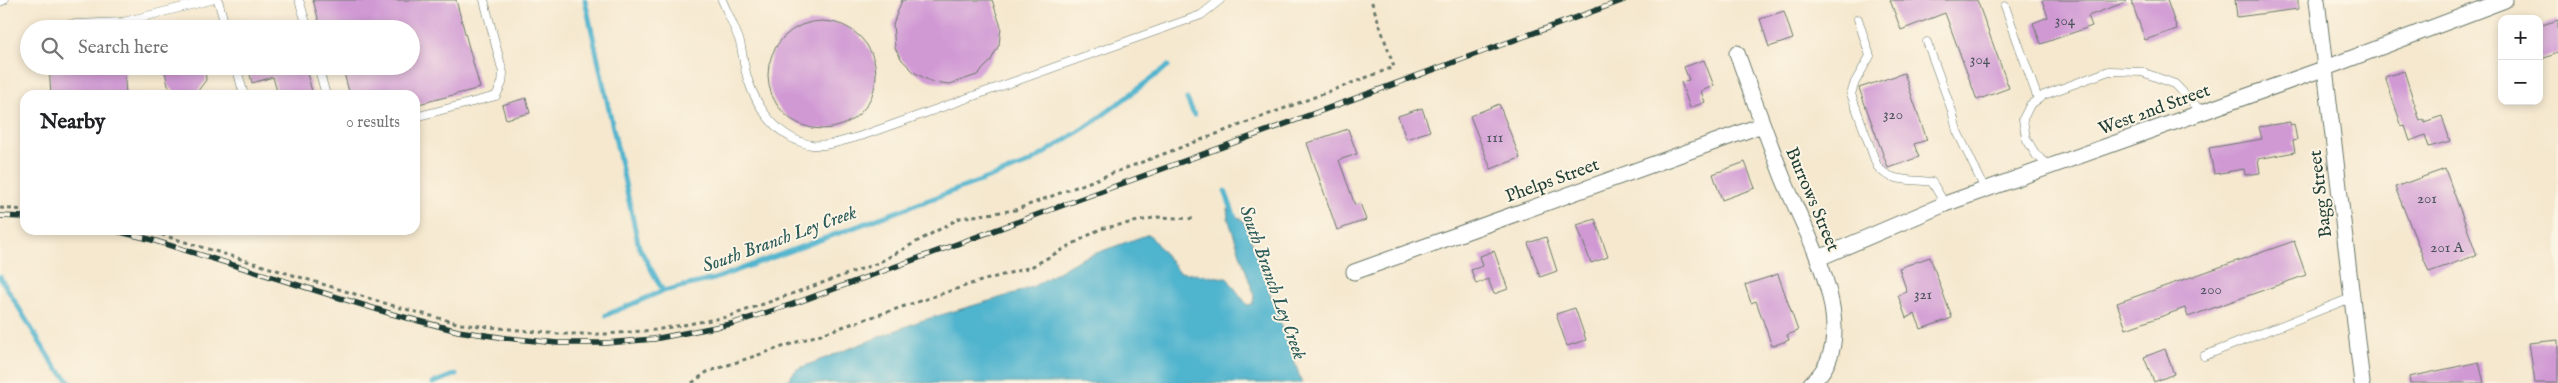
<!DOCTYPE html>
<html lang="en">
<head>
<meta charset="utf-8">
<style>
	body { margin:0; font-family:"IM FELL English",serif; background:#f2f2f2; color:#202124 }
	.controls { position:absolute; right:15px; top:15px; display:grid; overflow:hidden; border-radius:10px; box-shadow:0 2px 8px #0003 }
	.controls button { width:45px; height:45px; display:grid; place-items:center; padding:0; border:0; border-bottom:1px solid #e0e0e0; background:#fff; color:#202124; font:25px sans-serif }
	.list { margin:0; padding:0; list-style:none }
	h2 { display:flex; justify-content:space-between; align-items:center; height:65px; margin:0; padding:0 20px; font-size:21px }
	h2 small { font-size:16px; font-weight:400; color:#757577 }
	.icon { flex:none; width:28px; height:28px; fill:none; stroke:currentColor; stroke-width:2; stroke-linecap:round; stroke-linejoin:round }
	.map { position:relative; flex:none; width:2558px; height:383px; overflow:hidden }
	.search { position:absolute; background:#fff; box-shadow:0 2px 8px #0003; left:20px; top:20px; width:400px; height:55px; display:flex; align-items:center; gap:12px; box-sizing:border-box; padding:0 18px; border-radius:28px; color:#757577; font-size:19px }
	.panel { position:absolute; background:#fff; box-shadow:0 2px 8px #0003; left:20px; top:90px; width:400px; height:145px; border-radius:15px }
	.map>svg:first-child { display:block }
	.water { fill:#4fb4ce; stroke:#377881 }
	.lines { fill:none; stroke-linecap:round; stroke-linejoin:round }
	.stream { stroke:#4fb4ce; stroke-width:5 }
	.building { fill:#d099d4 }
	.lane-casing { stroke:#6a796a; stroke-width:9 }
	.street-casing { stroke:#6a796a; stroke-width:17 }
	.path { stroke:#6a796a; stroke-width:3; stroke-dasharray:4 4; stroke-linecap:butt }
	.lane { stroke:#fff; stroke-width:8 }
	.street { stroke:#fff; stroke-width:15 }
	.rail-casing { stroke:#1f3d34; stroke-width:5.5 }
	.rail { stroke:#fcf5e5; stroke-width:4; stroke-dasharray:11; stroke-linecap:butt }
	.labels { text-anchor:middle; stroke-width:4; stroke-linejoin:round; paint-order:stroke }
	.number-label { font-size:15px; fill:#4b545c }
	.street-label { font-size:18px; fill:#1f3d34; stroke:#fcf5e5 }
	.water-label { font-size:19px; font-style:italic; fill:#2b5b5a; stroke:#fcf5e5 }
</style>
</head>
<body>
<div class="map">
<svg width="2558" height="383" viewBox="0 0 2558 383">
	<rect width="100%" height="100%" fill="#fcf5e5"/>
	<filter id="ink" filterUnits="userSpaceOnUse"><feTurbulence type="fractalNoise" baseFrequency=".02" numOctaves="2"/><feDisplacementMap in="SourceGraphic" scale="10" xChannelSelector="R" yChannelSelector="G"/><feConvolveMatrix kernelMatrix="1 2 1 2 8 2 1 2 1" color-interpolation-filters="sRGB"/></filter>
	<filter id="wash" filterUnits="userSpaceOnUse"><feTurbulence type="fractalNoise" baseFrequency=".0096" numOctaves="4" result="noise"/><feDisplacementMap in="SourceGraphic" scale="20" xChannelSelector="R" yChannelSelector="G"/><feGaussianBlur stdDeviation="1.12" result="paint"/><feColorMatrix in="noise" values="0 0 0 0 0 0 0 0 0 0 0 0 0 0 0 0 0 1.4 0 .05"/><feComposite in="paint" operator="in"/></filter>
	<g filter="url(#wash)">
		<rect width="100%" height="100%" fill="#f5e8cf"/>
		<path class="water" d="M1227 208 1245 223 1302 383H785L797 369 920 321 1013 294 1034 286 1080 259 1149 234 1179 272 1227 278 1248 306 1253 303 1254 295 1228 218Z"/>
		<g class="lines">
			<path class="stream" d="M585 0 639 247 663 291 714 279 1029 163 1095 121 1168 66
				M1187 99 1194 115
				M1225 191 1234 215
				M0 277 53 364 71 383
				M606 315 663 291
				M433 383 456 374"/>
		</g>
		<g id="blocks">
			<path class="building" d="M313 0H456L480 88 415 105V95H350L342 66H411V29H321Z
				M902 0H992L1001 27 999 45 990 62 977 75 950 84 932 82 915 73 902 60 895 48 893 24Z
				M1890 0H1977L2009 88 1977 100 1945 13 1901 30Z
				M2042 0H2126V2L2088 16 2092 26 2041 44 2033 23 2048 17Z
				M2131 0H2167L2177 29 2145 40Z
				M2235 0H2298V9L2237 17Z
				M1784 11 1793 39 1769 47 1760 19Z
				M2558 20V53L2539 60V26Z
				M768 75a54 54 0 1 1 108 0a54 54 0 1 1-108 0Z
				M1704 60 1714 86 1701 91 1705 102 1690 108 1681 82 1689 80 1684 67Z
				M49 66H124L126 95H51Z
				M164 66H205L206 80 197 92 180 95 168 86Z
				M248 66H305L313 95H278L273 77 252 83Z
				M2404 71 2420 121 2424 119V122L2442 116 2450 141 2429 147 2425 135 2410 141 2405 126 2402 127 2385 77Z
				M1904 73 1927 140 1914 144 1919 157 1888 168 1859 88Z
				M526 98 530 113 506 119 502 105Z
				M1499 104 1520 158 1491 169 1470 116Z
				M1422 108 1430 131 1406 139 1398 116Z
				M2290 122V125L2294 124 2297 140 2293 141 2295 152 2258 159 2260 173 2245 175 2244 169 2214 174 2209 148 2262 139 2259 127Z
				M1348 129 1357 154 1339 160 1355 205 1360 203 1366 220 1337 230 1307 143Z
				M1745 162 1755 188 1722 200 1713 174Z
				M2445 169 2477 255 2429 272 2395 187Z
				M1595 219 1608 257 1591 263 1577 225Z
				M1546 237 1557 271 1540 277 1528 243Z
				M2294 241 2306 275 2188 317 2185 308 2126 329 2117 303Z
				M1494 251 1508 289 1494 294 1488 279 1476 284 1471 270 1483 266 1480 256Z
				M1930 257 1952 318 1921 329 1915 314 1906 318 1898 295 1907 292 1899 268Z
				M1778 274 1798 331 1787 335 1789 340 1772 346 1756 301 1751 303 1745 285Z
				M1575 308 1586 340 1567 346 1556 314Z
				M2558 340V383H2535L2529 343Z
				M2165 349 2174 374 2154 382 2144 357Z
				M2479 362 2484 383H2410L2409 377Z"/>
		</g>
	</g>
	<g filter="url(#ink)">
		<use href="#blocks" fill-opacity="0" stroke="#6a796a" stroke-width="1"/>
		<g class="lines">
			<defs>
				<path id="lane" d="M218 0 226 29
					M299 0 308 29
					M722 0C728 14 735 28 740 42 743 55 744 68 748 80 758 110 779 139 812 145 827 147 846 140 861 136L1201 15 1220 0
					M0 2 4 0
					M2005 6 2038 99
					M1858 19 1870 56 1855 82 1851 94 1877 166C1890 183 1912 179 1932 182L1945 204
					M54 25 123 22 211 0
					M1927 42 1952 111 1957 131 1985 189
					M236 66 244 95
					M318 66 326 95
					M415 117 496 96 502 83 503 73 484 0
					M2050 166 2036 155 2026 138 2023 119 2030 105 2044 95 2109 71 2142 72 2175 84 2202 112
					M2204 356 2351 298"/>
				<path id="street" d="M2317 0 2362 383
					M1737 53C1752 95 1767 137 1783 178 1804 230 1868 337 1811 383
					M1819 258 1945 204 2323 69 2505 0
					M1354 272 1762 125"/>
			</defs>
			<use href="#lane" class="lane-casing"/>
			<use href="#street" class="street-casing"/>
			<path class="path" d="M0 208 25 210
				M146 230 394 306 461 324 558 334H606L655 330 727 317 878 263 960 218 1015 210 1394 67 1371 0
				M692 383 707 372 974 283 1031 267 1100 229 1158 217 1196 219"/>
			<use href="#lane" class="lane"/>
			<use href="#street" class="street"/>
			<defs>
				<path id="rail" d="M0 216 25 217
					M112 230 149 239 392 314 458 331 506 338 557 343H606L654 339 731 324 793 304 1624 0"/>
			</defs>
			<use href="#rail" class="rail-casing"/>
			<use href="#rail" class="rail"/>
		</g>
	</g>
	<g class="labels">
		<g class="number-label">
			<text x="2065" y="25">304</text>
			<text x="1980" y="64">304</text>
			<text x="1893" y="119">320</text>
			<text x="1495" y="142">111</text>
			<text x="2427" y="203">201</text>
			<text x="2447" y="252">201 A</text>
			<text x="2211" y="294">200</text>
			<text x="1923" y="299">321</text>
		</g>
		<g class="street-label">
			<text transform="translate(2154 109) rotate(-20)" y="6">West 2nd Street</text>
			<text transform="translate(1552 180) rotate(-20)" y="6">Phelps Street</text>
			<text transform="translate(2320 194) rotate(-97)" y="6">Bagg Street</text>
			<text transform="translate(1813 199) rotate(67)" y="6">Burrows Street</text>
		</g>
		<g class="water-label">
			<text transform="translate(779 238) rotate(-20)" y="7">South Branch Ley Creek</text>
			<text transform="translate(1274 282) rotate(70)" y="7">South Branch Ley Creek</text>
		</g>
	</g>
</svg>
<div class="controls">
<button>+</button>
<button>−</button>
</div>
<div class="search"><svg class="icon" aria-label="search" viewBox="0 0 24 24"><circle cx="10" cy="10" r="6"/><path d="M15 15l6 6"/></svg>Search here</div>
<section class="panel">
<h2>Nearby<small>0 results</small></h2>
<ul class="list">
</ul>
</section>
</div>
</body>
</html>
